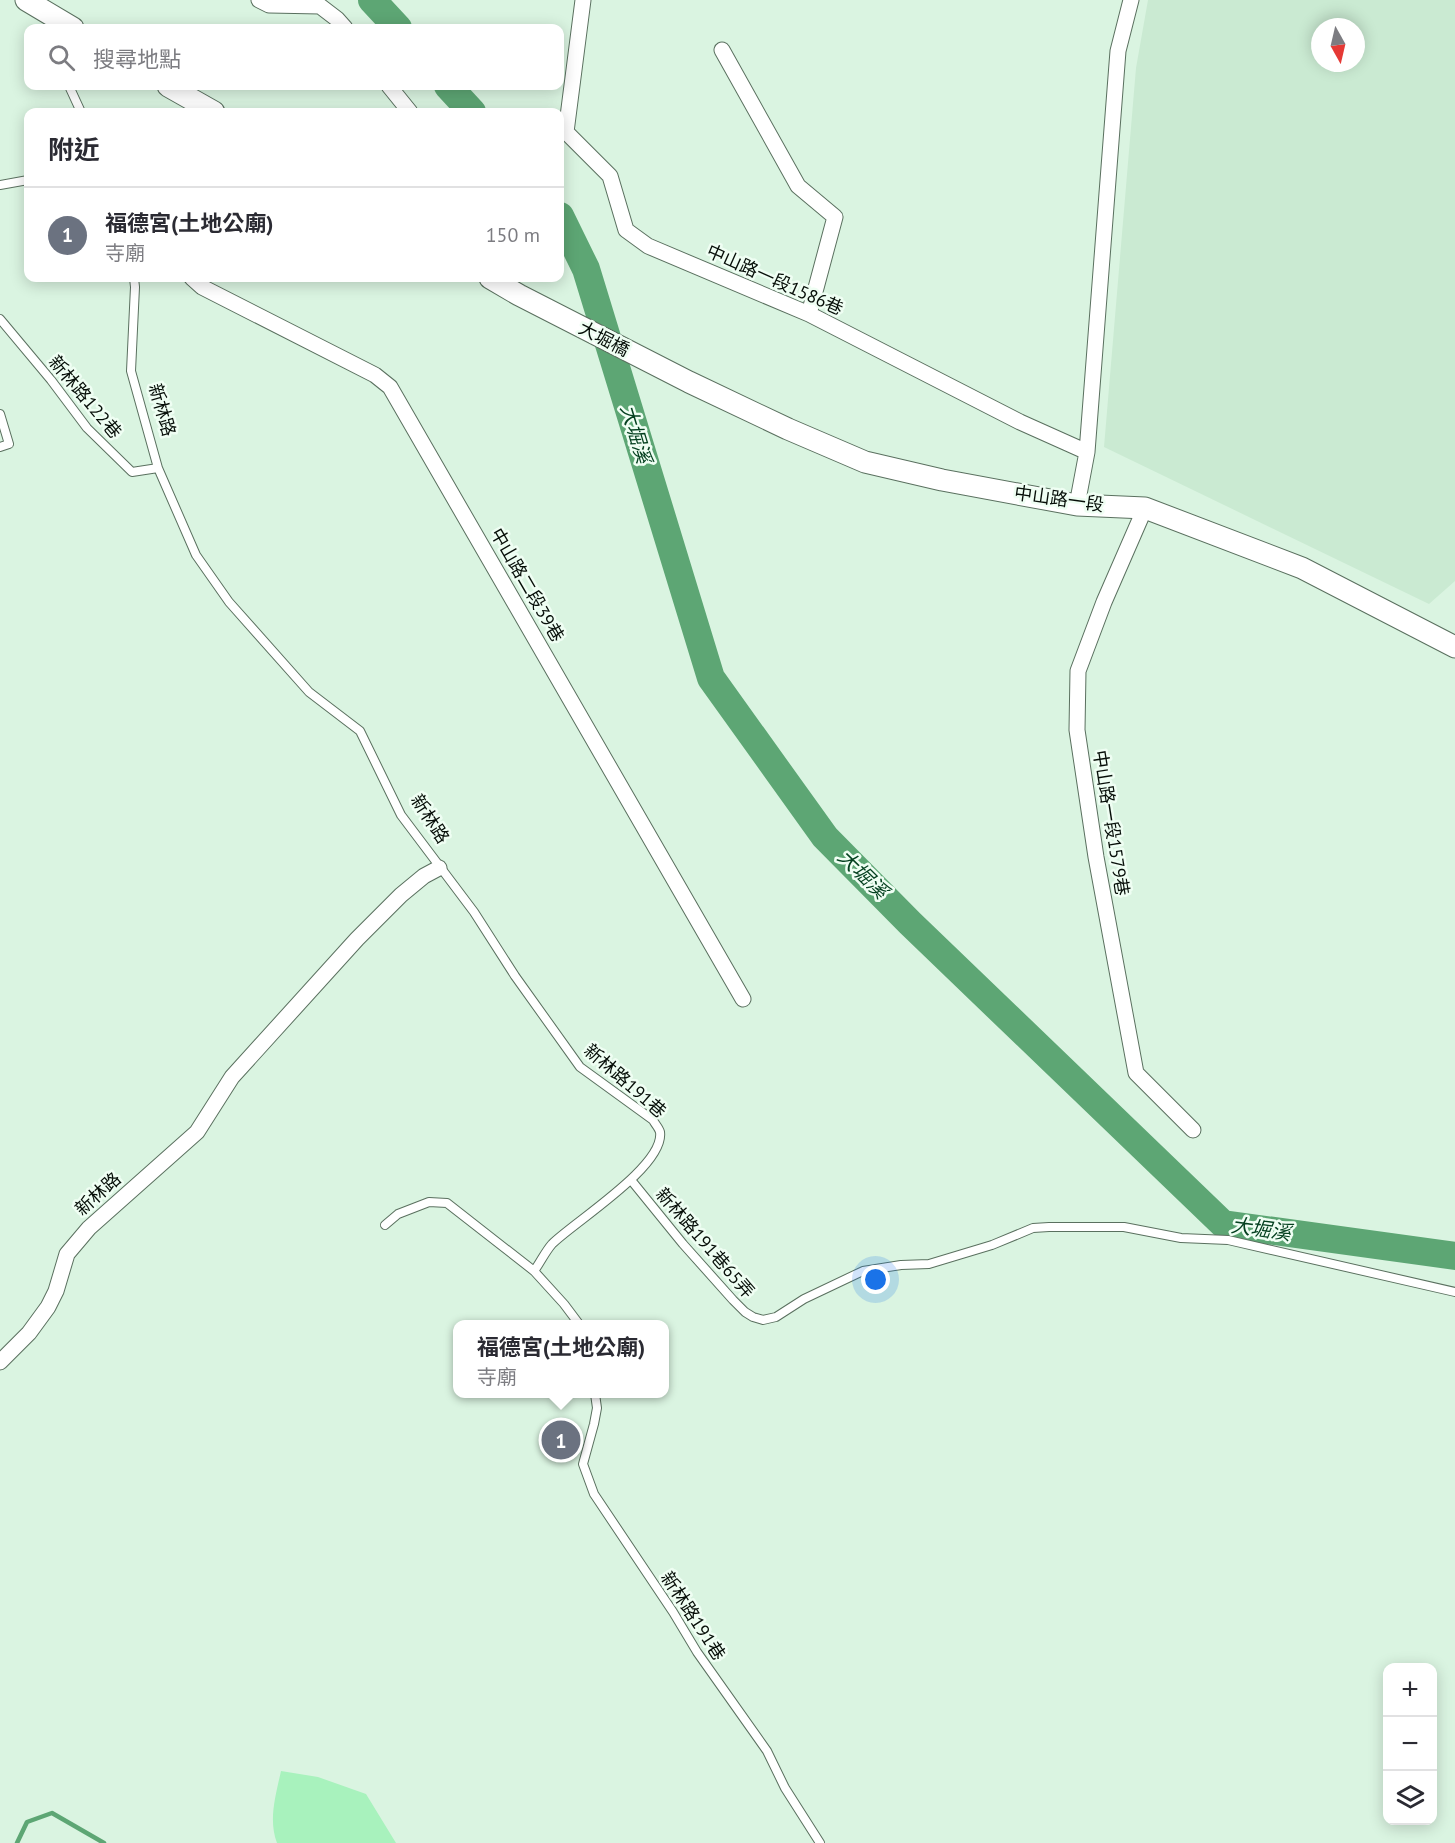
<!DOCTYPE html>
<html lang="zh-TW">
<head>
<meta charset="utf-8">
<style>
	body { margin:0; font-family:"PT Sans","Noto Sans TC",sans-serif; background:#f7f7f7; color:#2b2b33 }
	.controls { position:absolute; right:18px; bottom:18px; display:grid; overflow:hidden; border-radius:12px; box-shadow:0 3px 15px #0003 }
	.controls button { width:54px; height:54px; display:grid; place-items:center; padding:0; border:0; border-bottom:2px solid #e1e1e2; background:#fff; color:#2b2b33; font:30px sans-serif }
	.compass { position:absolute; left:1311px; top:18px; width:54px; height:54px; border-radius:50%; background:#fff; box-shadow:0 3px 15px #0003; rotate:172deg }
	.you { position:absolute; left:876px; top:1280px; width:21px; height:21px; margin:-15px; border:4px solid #fff; border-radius:50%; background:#1a73e8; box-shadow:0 0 0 9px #1a73e833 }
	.badge { display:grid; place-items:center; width:39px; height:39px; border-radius:50%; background:#1a73e8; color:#fff; font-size:20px; font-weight:700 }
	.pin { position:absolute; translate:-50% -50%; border:3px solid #fff; box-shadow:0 2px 6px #0006 }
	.popup { position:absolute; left:453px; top:1320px; width:216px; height:78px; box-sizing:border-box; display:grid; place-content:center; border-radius:12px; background:#fff; filter:drop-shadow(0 2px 4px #0005); font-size:20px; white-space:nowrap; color:#7c7c81 }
	.popup b { font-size:22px; color:#2b2b33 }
	.popup::after { content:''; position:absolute; left:50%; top:100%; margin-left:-12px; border:12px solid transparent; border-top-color:#fff }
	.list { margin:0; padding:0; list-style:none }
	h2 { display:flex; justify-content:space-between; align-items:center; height:78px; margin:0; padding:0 24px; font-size:26px }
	h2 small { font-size:20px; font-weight:400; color:#7c7c81 }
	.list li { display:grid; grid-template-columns:39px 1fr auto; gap:18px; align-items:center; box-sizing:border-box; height:96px; padding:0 24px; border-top:2px solid #e1e1e2 }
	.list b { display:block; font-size:22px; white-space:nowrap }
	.list p { margin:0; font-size:20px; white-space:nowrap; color:#7c7c81 }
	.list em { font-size:20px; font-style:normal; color:#7c7c81 }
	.icon { flex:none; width:33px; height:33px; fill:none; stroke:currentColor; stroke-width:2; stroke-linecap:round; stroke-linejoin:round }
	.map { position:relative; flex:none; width:1455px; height:1843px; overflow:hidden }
	.search { position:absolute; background:#fff; box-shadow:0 3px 15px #0003; left:24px; top:24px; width:540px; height:66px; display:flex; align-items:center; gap:15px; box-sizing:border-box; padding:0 21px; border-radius:12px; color:#7c7c81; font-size:22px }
	.panel { position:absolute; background:#fff; box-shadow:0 3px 15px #0003; left:24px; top:108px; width:540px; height:174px; border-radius:12px }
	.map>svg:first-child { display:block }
	.built { fill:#caead2; fill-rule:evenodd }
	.green { fill:#a8f2bd }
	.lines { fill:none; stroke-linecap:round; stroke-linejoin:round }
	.stream { stroke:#5da674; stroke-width:4.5 }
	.river { stroke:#5da674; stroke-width:28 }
	.building { fill:#d8a0dd; stroke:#877488; stroke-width:1.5 }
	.service-casing { stroke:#5a705f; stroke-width:10 }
	.minor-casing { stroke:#5a705f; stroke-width:17 }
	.secondary-casing { stroke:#5a705f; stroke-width:23 }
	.service { stroke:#fff; stroke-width:8 }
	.minor { stroke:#fff; stroke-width:15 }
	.secondary { stroke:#fff; stroke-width:21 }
	.labels { text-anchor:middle; stroke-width:5; stroke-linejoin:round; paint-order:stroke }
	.street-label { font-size:18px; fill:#060e08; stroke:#effef3 }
	.water-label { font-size:20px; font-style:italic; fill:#054120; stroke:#effef3 }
</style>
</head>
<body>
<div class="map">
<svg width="1455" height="1843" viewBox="0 0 1455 1843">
	<rect width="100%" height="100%" fill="#daf4e1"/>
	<path class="built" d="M1148 0H1455V581L1429 604 1104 447 1136 68ZM1320 27H1356V63H1320Z"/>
	<path class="green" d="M281 1771 318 1777 366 1794 396 1843H277C268 1820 276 1794 281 1771Z"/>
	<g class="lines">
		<path class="stream" d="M17 1843 27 1822 52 1813 104 1843"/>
		<path class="river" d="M372 0 398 28
			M448 86 472 112
			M560 216 586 269 711 678 825 837 910 923 1223 1224 1455 1256"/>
	</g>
	<path class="building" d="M568 1427 575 1443 555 1452 548 1438Z"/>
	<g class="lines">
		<defs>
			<path id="service" d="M69 86 81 112
				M0 185 28 180
				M134 278 135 287 131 371 158 468 196 555 229 602 309 692 360 731 401 815 474 912 515 976 580 1067 653 1120C655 1124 659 1128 660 1132 665 1166 574 1222 552 1244 545 1252 540 1263 534 1271L564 1304 579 1324
				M0 319 51 380 87 428 132 472 158 468
				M0 414 9 444 0 447
				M631 1180 683 1244 733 1300 745 1312 753 1317 763 1320 776 1317 804 1299 863 1271 901 1265 929 1264 992 1245 1033 1228 1049 1227H1124L1181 1238 1228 1240 1455 1292
				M385 1225 398 1214 429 1202 447 1203 534 1271
				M595 1394 597 1408 594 1424 583 1464 594 1494 673 1612 697 1652 767 1751 785 1788 820 1843"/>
			<path id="minor" d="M259 0 269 5 320 6 337 19 345 28
				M583 0 566 132 610 176 626 230 648 246 809 314 1020 422 1087 452 1077 505
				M722 50 798 186 835 217 809 314
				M389 86 410 112
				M192 278 202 287 375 375 390 387 743 999
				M1087 452 1118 51 1131 0
				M1145 508 1104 602 1078 671 1077 730 1096 857 1136 1073 1193 1130
				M0 1362 29 1333 48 1307 56 1291 67 1254 89 1228 197 1132 232 1077 357 939 401 895 424 876 439 868"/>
			<path id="secondary" d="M26 0 73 28
				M168 86 214 112
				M490 278 519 295 689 382 788 429 865 462 942 480 1077 505 1145 508 1302 568 1455 647"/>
		</defs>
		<use href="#service" class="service-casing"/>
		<use href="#minor" class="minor-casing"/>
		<use href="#secondary" class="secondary-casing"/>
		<use href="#service" class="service"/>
		<use href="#minor" class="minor"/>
		<use href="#secondary" class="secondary"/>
	</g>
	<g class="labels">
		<g class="street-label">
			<text transform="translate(775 280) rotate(24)" y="6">中山路一段1586巷</text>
			<text transform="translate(604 339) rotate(27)" y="6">大堀橋</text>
			<text transform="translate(85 397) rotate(50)" y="6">新林路122巷</text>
			<text transform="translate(162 410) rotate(74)" y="6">新林路</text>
			<text transform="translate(1059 499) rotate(8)" y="6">中山路一段</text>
			<text transform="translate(527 585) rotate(60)" y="6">中山路二段39巷</text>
			<text transform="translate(430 819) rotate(57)" y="6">新林路</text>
			<text transform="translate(1111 823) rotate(81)" y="6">中山路一段1579巷</text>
			<text transform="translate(625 1081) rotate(41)" y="6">新林路191巷</text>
			<text transform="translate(98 1194) rotate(-42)" y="6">新林路</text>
			<text transform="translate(705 1243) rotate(49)" y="6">新林路191巷65弄</text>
			<text transform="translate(693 1616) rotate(57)" y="6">新林路191巷</text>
		</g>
		<g class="water-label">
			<text transform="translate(636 434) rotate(73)" y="7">大堀溪</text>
			<text transform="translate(863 874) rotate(44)" y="7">大堀溪</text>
			<text transform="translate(1261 1229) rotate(8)" y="7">大堀溪</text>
		</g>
	</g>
</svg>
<div class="controls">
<button>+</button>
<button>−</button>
<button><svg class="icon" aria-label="layers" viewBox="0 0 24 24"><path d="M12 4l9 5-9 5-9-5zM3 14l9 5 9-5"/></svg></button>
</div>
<svg class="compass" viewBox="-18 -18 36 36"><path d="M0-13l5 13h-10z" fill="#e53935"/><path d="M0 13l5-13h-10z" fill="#7c7c81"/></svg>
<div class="you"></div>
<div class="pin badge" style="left:561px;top:1440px;background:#6b7280">1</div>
<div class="popup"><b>福德宮(土地公廟)</b>寺廟</div>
<div class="search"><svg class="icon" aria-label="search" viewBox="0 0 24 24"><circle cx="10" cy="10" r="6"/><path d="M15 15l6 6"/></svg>搜尋地點</div>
<section class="panel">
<h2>附近<small></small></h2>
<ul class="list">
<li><span class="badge" style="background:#6b7280">1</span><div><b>福德宮(土地公廟)</b><p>寺廟</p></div><em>150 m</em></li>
</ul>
</section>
</div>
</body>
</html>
